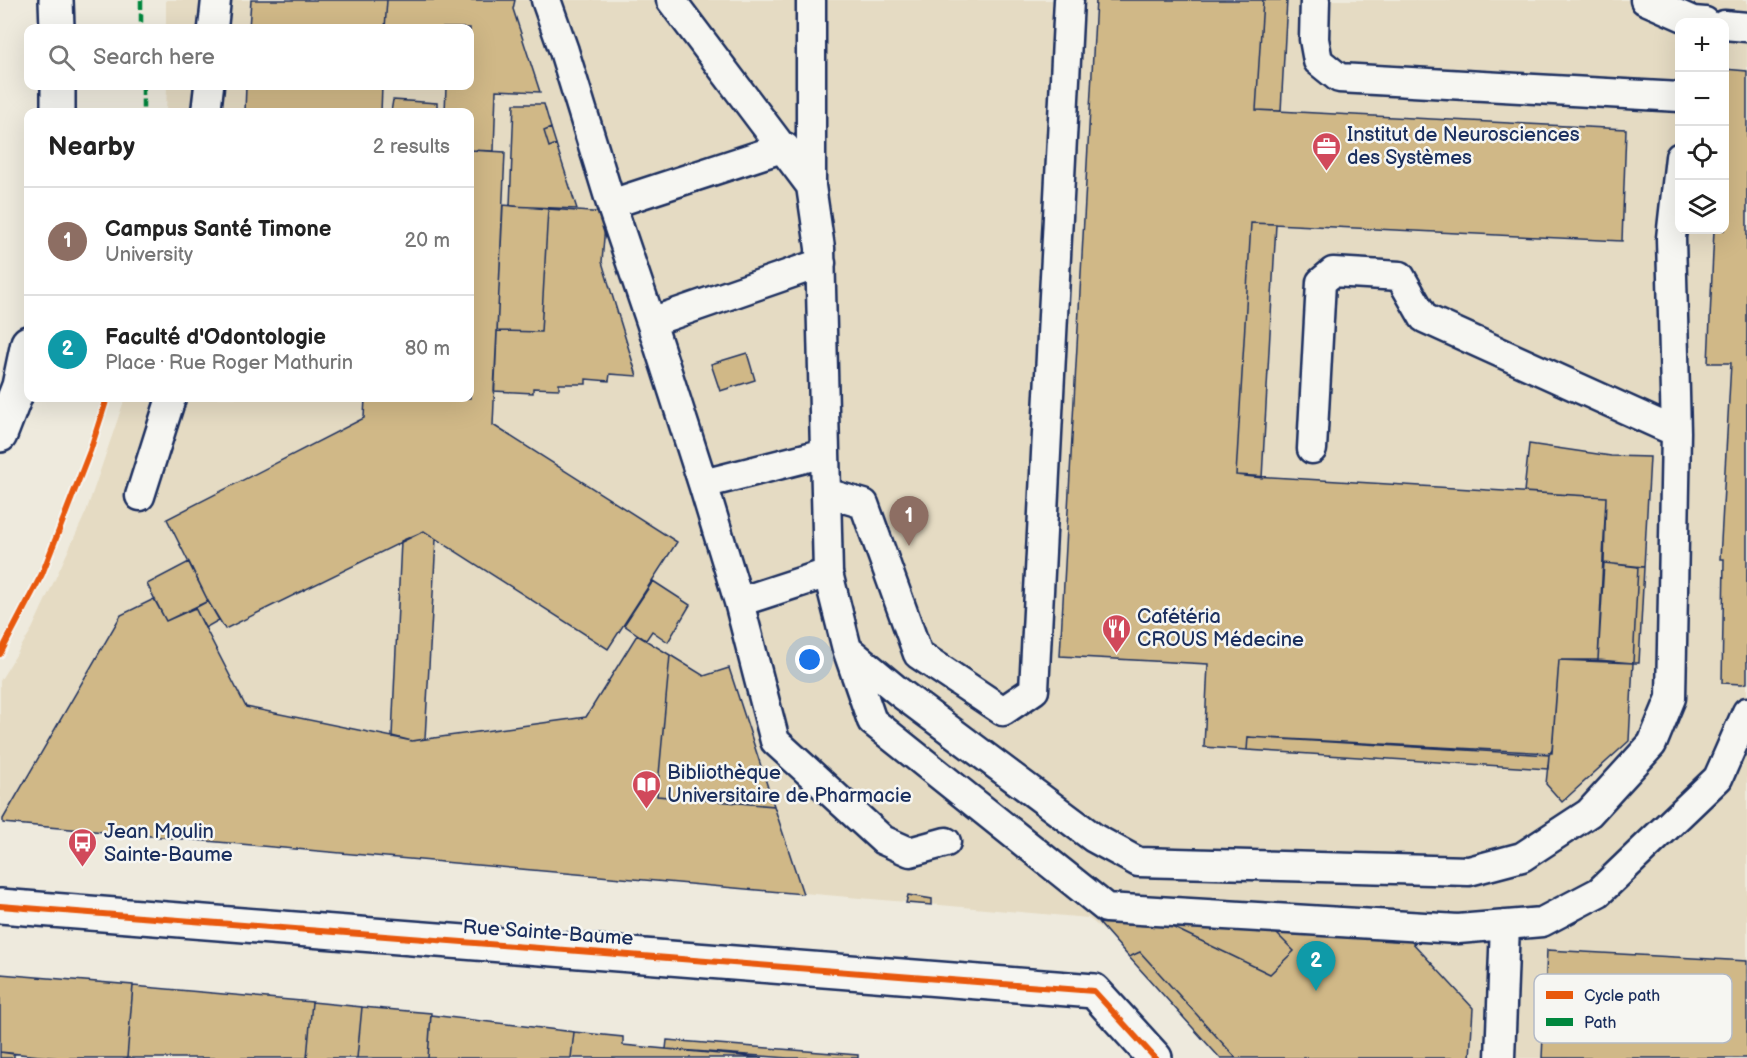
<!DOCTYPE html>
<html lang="en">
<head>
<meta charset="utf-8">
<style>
	body { margin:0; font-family:"Balsamiq Sans",sans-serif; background:#f6f6f6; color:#222 }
	.controls { position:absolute; right:18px; top:18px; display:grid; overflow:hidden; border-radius:12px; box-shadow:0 6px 24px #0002 }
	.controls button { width:54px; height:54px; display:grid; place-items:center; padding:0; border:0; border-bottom:2px solid #e0e0e0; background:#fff; color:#222; font:30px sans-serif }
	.you { position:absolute; left:810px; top:660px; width:21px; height:21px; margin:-15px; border:4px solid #fff; border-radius:50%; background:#1a73e8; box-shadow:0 0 0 9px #1a73e833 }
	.badge { display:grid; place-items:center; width:39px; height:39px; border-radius:50%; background:#db2777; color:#fff; font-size:20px; font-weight:700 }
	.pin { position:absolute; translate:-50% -50px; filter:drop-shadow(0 2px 3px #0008) }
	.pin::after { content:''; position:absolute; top:32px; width:21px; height:18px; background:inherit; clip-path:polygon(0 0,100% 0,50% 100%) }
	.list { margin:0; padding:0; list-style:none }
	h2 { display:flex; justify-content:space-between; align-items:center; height:78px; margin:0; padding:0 24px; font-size:26px }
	h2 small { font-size:20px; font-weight:400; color:#767676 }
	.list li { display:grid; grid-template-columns:39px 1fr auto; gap:18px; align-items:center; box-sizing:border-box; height:108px; padding:0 24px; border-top:2px solid #e0e0e0 }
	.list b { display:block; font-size:22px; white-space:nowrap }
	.list p { margin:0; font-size:20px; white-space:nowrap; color:#767676 }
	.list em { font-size:20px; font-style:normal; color:#767676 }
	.icon { flex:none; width:33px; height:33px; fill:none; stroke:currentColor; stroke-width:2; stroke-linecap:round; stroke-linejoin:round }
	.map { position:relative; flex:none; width:1747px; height:1058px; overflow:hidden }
	.search { position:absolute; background:#fff; box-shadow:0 6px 24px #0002; left:24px; top:24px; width:450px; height:66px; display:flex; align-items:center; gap:15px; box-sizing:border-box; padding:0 21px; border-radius:12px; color:#767676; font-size:22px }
	.panel { position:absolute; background:#fff; box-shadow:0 6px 24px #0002; left:24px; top:108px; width:450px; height:294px; border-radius:12px }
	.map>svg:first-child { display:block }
	.built { fill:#e5dbc3; fill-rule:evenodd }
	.building { fill:#d0b887; stroke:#1b2f5e; stroke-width:1.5 }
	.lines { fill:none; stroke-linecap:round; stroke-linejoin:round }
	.lane-casing { stroke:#1b2f5e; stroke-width:33 }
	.street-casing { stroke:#1b2f5e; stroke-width:38 }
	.secondary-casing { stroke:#1b2f5e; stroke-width:38 }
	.lane { stroke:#f6f6f2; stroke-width:28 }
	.street { stroke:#f6f6f2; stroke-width:33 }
	.secondary { stroke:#f6f6f2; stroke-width:33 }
	.quiet { stroke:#00873e; stroke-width:4.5; stroke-dasharray:9 4.5; stroke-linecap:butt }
	.cycleway-casing { stroke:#f6f6f2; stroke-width:10 }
	.cycleway { stroke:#e8590c; stroke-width:6 }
	.labels { text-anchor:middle; stroke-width:5; stroke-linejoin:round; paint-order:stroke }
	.poi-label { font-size:20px; fill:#1b2f5e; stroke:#f6f6f2; text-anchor:start }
	.street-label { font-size:20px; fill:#1b2f5e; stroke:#f6f6f2 }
	.key { fill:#f6f6f2; stroke:#b4bac6; stroke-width:1.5 }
	.key-label { font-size:16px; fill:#1b2f5e }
</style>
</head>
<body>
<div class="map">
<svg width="1747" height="1058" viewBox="0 0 1747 1058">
	<rect width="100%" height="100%" fill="#eeeadd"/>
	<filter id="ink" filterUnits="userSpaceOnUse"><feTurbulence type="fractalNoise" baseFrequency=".0167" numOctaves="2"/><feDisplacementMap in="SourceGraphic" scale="12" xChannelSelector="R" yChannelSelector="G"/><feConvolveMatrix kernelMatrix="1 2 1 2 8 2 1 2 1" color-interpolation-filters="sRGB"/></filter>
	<g filter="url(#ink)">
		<path class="built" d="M166 0H1747V1058H1220L1106 932 1088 918 3 823 0 818V681L32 629 86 512 125 398H470V112H166L167 86H470V28H166ZM1680 22H1724V230H1680Z"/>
		<path class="building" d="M251 0H387L385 28H249Z
			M387 0H515L513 9 540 92 496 90 494 151 470 150V112H445L446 87 422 86H470V28H385Z
			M1096 0H1263L1256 110 1626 129 1622 241 1251 223 1236 475 1606 497 1598 660H1559L1552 753 1248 737 1247 750 1204 747 1208 664 1060 656Z
			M1263 0H1287L1281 111 1256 110Z
			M1724 69 1747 71V683L1742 684 1722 683 1724 559H1720L1731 363H1708L1714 230H1724Z
			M246 86H382L381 112H245Z
			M393 100 437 103V112H391Z
			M514 104H544L551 128 544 131 549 147 556 144 577 209 510 206Z
			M551 128 556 144 549 147 544 131Z
			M470 150 505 152 493 425 677 542 608 649 424 531 225 629 208 601 167 519 364 418 365 398H470Z
			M503 205 548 209 541 332 497 331Z
			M548 209 606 213 602 262 637 376 610 374 609 381 586 379V384H559V389L533 388V393L494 391 497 331 541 332Z
			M1251 223 1276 224 1262 478 1236 475Z
			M747 353 755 380 720 391 711 364Z
			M1529 444 1611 456 1650 457 1644 567 1604 563 1606 497 1524 492Z
			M424 531 436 539 425 739 412 741 392 736 401 541Z
			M189 562 208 601 166 621 147 584Z
			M1604 563 1638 567 1633 663 1598 660Z
			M1638 567H1644L1639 663H1633Z
			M653 581 690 605 668 642 652 631 646 640 624 625Z
			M154 599 166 621 195 608 246 707 412 741 586 717 637 635 670 655 657 796 774 806 803 894 3 823V819L121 615Z
			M208 601 219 620 205 628 195 608Z
			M670 655 704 676 729 668 774 806 657 796Z
			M1559 660 1633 663 1629 741 1562 802 1546 784 1549 755 1552 750Z
			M1248 737 1549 755 1548 769 1247 750Z
			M908 895 932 899V905L906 903Z
			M1099 923 1172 927 1270 974 1294 951 1275 932 1411 941 1473 1008 1470 1058H1236L1140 952 1129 957Z
			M1172 927 1275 932 1294 951 1270 974Z
			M1547 950 1747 961V1058H1542Z
			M1140 952 1236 1058H1220L1129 957Z
			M0 974 133 985 127 1058H60L0 1052Z
			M133 986 312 1002 307 1058H127Z
			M312 1002 362 1007 357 1058H307Z
			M362 1007 431 1013 428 1058H357Z
			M431 1015 574 1032 571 1058H428Z
			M574 1032 623 1037V1045L763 1058H571Z
			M667 1040 858 1055V1058H788L666 1049Z
			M0 1052 14 1054V1058H0Z"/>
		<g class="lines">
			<defs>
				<path id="lane" d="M546 0 564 51 611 204
					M671 0 811 186 820 248 828 573 847 649 899 692 1094 838 1138 862 1469 871 1522 857 1589 813 1652 744 1671 698 1676 432 1671 238 1680 157
					M811 0V186
					M1315 0 1314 39 1318 61 1339 78 1680 97
					M1645 0 1693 21 1705 22
					M1724 25 1747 27
					M213 28 216 0
					M206 112 209 86
					M651 322 611 204 785 147
					M1312 449 1321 282 1333 272 1400 276 1424 318 1676 432
					M703 484 651 322 821 263
					M826 493 864 504 918 654 1003 711 1034 690 1069 0
					M140 496 171 398
					M828 573 739 602 775 741 883 840 910 852 946 842
					M739 602 703 484 825 453
					M847 649 872 721 1106 908 1458 929 1542 922 1599 892 1718 778 1747 712
					M1500 1058 1505 925"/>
				<path id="street" d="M0 906 1094 991 1155 1058"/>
				<path id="secondary" d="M56 0 57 28
					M58 86V112
					M0 435 19 386 28 343"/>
			</defs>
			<use href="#lane" class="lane-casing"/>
			<use href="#street" class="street-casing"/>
			<use href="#secondary" class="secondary-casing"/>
			<use href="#lane" class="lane"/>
			<use href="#street" class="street"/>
			<use href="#secondary" class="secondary"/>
			<path class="quiet" d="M141 0V28
				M143 86V112"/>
			<defs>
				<path id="cycleway" d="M0 654 42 574 90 451 107 398
					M0 906 1094 991 1155 1058"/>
			</defs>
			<use href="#cycleway" class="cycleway-casing"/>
			<use href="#cycleway" class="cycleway"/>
		</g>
	</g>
	<defs>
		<symbol id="office-pin" viewBox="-11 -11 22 30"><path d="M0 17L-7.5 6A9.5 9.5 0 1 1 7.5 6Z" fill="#d1495b" stroke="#f6f6f2"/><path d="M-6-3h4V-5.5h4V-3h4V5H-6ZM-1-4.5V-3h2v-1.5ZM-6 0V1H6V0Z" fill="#fff"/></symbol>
		<symbol id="restaurant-pin" viewBox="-11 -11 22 30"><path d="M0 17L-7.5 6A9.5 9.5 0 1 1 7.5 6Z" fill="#d1495b" stroke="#f6f6f2"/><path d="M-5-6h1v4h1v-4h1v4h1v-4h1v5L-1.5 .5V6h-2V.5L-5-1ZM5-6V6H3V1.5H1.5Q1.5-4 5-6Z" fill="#fff"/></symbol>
		<symbol id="library-pin" viewBox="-11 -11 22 30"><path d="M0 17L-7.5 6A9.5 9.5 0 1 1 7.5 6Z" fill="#d1495b" stroke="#f6f6f2"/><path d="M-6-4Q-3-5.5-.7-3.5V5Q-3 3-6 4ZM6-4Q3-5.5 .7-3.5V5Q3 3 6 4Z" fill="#fff"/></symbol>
		<symbol id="bus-pin" viewBox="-11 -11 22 30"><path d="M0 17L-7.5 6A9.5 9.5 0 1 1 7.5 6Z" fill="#d1495b" stroke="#f6f6f2"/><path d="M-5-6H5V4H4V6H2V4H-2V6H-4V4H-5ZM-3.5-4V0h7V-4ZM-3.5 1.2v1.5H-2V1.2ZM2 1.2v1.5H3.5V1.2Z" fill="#fff"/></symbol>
	</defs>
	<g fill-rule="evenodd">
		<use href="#office-pin" x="1310" y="130" width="33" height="45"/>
		<use href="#restaurant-pin" x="1100" y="612" width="33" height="45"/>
		<use href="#library-pin" x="630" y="768" width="33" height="45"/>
		<use href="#bus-pin" x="66" y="826" width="33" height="45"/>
	</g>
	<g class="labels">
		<g class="poi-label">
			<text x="1347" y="141">Institut de Neurosciences<tspan x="1347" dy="23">des Systèmes</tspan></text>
			<text x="1137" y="623">Cafétéria<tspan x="1137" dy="23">CROUS Médecine</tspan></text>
			<text x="667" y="779">Bibliothèque<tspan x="667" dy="23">Universitaire de Pharmacie</tspan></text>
			<text x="104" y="838">Jean Moulin<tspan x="104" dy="23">Sainte-Baume</tspan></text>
		</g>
		<g class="street-label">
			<text transform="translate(548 932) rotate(4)" y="7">Rue Sainte-Baume</text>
		</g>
	</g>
	<rect x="1534" y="974" width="198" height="69" rx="9" class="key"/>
	<rect x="1546" y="991" width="27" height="8" fill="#e8590c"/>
	<rect x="1546" y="1018" width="27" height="8" fill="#00873e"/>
	<g class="key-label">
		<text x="1584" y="1001">Cycle path</text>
		<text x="1584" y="1028">Path</text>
	</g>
</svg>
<div class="controls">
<button>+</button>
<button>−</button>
<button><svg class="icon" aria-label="locate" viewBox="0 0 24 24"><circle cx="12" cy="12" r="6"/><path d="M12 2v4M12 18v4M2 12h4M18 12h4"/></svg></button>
<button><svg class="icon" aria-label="layers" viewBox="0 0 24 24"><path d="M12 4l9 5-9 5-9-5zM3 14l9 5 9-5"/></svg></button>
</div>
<div class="you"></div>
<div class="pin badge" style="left:909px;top:546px;background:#8d6e63">1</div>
<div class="pin badge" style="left:1316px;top:991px;background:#0f9aa8">2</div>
<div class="search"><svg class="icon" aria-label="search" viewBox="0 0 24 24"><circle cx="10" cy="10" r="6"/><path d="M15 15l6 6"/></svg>Search here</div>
<section class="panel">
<h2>Nearby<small>2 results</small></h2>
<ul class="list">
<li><span class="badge" style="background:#8d6e63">1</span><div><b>Campus Santé Timone</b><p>University</p></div><em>20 m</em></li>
<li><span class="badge" style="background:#0f9aa8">2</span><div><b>Faculté d'Odontologie</b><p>Place · Rue Roger Mathurin</p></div><em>80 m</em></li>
</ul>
</section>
</div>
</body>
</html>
